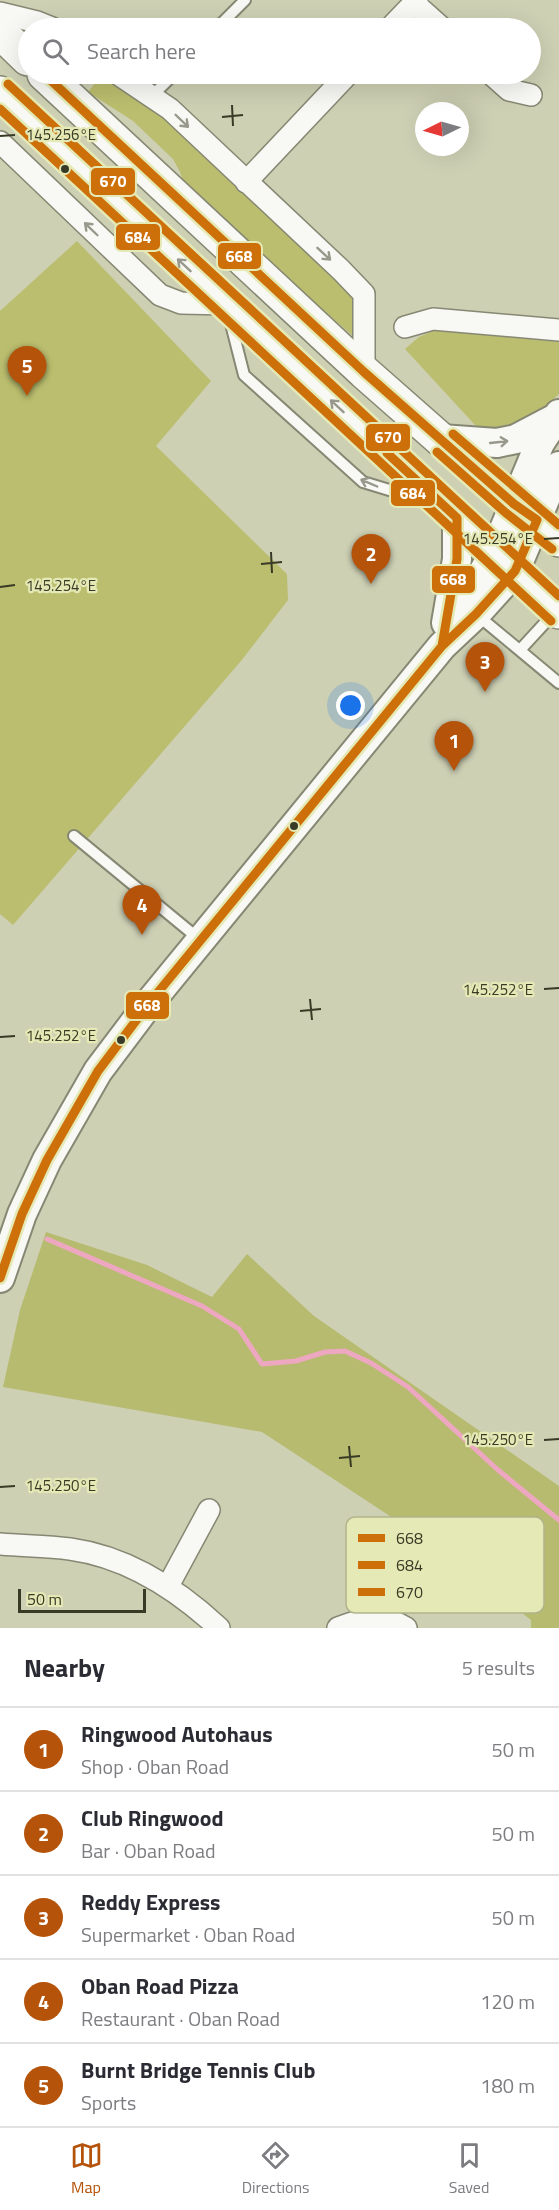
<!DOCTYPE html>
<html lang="en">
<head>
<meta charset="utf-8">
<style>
	body { margin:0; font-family:"Titillium Web",sans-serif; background:#f7f7f7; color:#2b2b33 }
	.compass { position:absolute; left:415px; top:102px; width:54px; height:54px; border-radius:50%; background:#fff; box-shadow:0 6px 24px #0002; rotate:265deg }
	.scale { position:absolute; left:18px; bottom:15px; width:128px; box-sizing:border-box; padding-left:6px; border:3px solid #383a25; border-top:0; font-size:16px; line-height:21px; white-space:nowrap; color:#383a25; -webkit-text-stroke:4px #e5e9b5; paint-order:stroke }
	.you { position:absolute; left:351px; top:706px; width:21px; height:21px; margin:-15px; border:4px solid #fff; border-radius:50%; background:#1a73e8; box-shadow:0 0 0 9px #1a73e833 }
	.badge { display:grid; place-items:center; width:39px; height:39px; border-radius:50%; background:#b45309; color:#fff; font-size:20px; font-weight:700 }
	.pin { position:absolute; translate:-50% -50px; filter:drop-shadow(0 2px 3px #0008) }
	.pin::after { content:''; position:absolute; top:32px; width:21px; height:18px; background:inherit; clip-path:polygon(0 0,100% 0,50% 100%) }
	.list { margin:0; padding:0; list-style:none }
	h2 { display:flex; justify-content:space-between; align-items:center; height:78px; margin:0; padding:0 24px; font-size:26px }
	h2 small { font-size:20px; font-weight:400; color:#7c7c81 }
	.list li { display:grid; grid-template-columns:39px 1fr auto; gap:18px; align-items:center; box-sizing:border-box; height:84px; padding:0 24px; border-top:2px solid #e1e1e2 }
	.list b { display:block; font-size:22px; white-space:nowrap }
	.list p { margin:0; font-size:20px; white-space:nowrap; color:#7c7c81 }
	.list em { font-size:20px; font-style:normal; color:#7c7c81 }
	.icon { flex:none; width:33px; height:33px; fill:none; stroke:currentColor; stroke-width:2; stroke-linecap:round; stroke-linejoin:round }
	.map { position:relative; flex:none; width:559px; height:1628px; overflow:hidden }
	.search { position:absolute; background:#fff; box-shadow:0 6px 24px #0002; left:18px; right:18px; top:18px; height:66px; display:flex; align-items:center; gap:15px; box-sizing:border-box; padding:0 21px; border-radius:33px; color:#7c7c81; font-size:22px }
	.sheet { height:498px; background:#fff }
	nav { display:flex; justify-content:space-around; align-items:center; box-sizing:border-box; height:84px; border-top:2px solid #e1e1e2; background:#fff; font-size:16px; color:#7c7c81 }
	nav a { display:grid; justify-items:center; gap:3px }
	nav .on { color:#b45309 }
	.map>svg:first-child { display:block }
	.green { fill:#bbbe6e }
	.forest { fill:#b7bb70 }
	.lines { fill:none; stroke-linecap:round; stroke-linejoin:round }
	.stream { stroke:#eea7c0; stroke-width:5 }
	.service-casing { stroke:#878873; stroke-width:14 }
	.minor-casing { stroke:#878873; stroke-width:24 }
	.secondary-casing { stroke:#878873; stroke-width:32 }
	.trunk-casing { stroke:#878873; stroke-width:36 }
	.service { stroke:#f8f8f4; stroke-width:10 }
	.minor { stroke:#f8f8f4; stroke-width:21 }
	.secondary { stroke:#f8f8f4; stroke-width:28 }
	.trunk { stroke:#f8f8f4; stroke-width:33 }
	.bus-1-casing { stroke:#e5e9b5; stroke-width:14 }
	.bus-2-casing { stroke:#e5e9b5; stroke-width:14 }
	.bus-3-casing { stroke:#e5e9b5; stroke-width:14 }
	.bus-1 { stroke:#cd7009; stroke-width:9 }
	.bus-2 { stroke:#cd7009; stroke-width:9 }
	.bus-3 { stroke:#cd7009; stroke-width:9 }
	.oneway { stroke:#98998c }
	.ticks { fill:none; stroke:#383a25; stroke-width:2 }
	.bus-dot { fill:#383a25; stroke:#e5e9b5; stroke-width:2 }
	.key { fill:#e5e9b5; stroke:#b1b48a; stroke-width:1.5 }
	.key-label { font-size:16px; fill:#383a25 }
	.ticks-label { font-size:15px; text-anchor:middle; fill:#383a25; stroke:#e5e9b5; stroke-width:4.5; stroke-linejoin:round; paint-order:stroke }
	.line-badge { stroke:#e5e9b5; stroke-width:2 }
	.badge-label { font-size:16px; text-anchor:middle; font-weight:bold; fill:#fff }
</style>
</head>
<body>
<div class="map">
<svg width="559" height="1628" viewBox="0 0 559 1628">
	<rect width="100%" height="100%" fill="#ced0b4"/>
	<path class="green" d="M102 74 165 116 355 296 357 334 353 336 186 190 180 172 173 159 133 121 88 92Z
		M77 241 211 381 156 446 287 574 288 600 241 661 13 925 0 914V311Z
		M435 330 559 342V394L531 420 490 433 475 425 405 349 419 337Z"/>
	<path class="forest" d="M46 1232 147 1265 212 1297 247 1254 314 1316 559 1486V1628H531V1620L440 1549 262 1432 3 1387 20 1310Z"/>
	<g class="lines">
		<path class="stream" d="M47 1239 202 1306 239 1329 262 1364 296 1361 325 1352 345 1351 371 1363 408 1387 498 1470 559 1520"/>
		<defs>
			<path id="service" d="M217 28 245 0
				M152 96 174 74
				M230 320 244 375 363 482 422 500
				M476 614 559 683
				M520 650 554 613
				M74 836 199 939"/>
			<path id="minor" d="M414 3 442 28
				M0 13 37 22 52 28
				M390 28 417 0
				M118 74 170 109 341 270 364 294V372
				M491 74 509 90 531 95
				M0 142 160 295 181 303 227 304
				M246 182 348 74
				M405 327 433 319 559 330
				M0 1544C23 1546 47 1546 70 1549 128 1557 177 1589 219 1628
				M168 1586 209 1510
				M338 1628C363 1618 382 1613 406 1628"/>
			<path id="secondary" d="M441 439 497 443 516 439 554 419
				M456 620 494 553 540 443 559 414
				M446 623 457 559V518
				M0 1278 22 1214 47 1160 98 1071 150 1002 442 646 476 614 515 571 559 466"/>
			<path id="trunk" d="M0 32 28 59
				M44 74 364 372 514 504 559 540
				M0 93 559 612"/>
		</defs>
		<use href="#service" class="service-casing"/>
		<use href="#minor" class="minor-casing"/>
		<use href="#secondary" class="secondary-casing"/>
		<use href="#trunk" class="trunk-casing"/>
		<use href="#service" class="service"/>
		<use href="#minor" class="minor"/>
		<use href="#secondary" class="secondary"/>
		<use href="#trunk" class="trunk"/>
		<defs>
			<path id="bus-1" d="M387 453 457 518V559L442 646
				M0 1278 22 1214 47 1160 98 1071 150 1002 442 646 476 614 515 571 537 520 514 504 364 372 44 74"/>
			<path id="bus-2" d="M0 109 551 621
				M437 452 506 513 552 549"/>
			<path id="bus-3" d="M8 84 559 596
				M453 434 559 525"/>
		</defs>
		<use href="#bus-1" class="bus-1-casing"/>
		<use href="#bus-2" class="bus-2-casing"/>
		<use href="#bus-3" class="bus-3-casing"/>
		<use href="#bus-1" class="bus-1"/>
		<use href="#bus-2" class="bus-2"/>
		<use href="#bus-3" class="bus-3"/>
	</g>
	<defs><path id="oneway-shaft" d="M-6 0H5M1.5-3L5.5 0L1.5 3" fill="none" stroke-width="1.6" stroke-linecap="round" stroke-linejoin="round" transform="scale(1.5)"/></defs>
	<g class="oneway">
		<use href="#oneway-shaft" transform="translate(182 121) rotate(44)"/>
		<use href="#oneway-shaft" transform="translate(91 229) rotate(-136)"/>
		<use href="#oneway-shaft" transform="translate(324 254) rotate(43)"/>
		<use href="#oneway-shaft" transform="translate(184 265) rotate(-137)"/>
		<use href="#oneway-shaft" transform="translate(337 406) rotate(-137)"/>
		<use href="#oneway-shaft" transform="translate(499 442) rotate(-6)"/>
		<use href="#oneway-shaft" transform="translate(369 483) rotate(-157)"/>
	</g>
	<path class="ticks" d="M232 105 233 126M222 117 243 115M0 136 15 135M544 539 559 538M271 552 272 573M261 564 282 562M0 587 15 585M544 989 559 988M310 999 312 1020M300 1011 321 1009M0 1037 15 1036M544 1440 559 1439M349 1446 351 1467M339 1458 360 1456M0 1487 15 1486"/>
	<g class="bus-dot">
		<circle cx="65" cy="169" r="5"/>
		<circle cx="294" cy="826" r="5"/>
		<circle cx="121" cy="1040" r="5"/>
	</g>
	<rect x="346" y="1517" width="198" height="96" rx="9" class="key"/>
	<rect x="358" y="1534" width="27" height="8" fill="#cd7009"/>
	<rect x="358" y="1561" width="27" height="8" fill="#cd7009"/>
	<rect x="358" y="1588" width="27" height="8" fill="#cd7009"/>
	<g class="key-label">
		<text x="396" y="1544">668</text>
		<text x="396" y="1571">684</text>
		<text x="396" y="1598">670</text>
	</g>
	<g class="ticks-label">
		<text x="61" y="140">145.256°E</text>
		<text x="498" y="544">145.254°E</text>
		<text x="61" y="591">145.254°E</text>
		<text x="498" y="995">145.252°E</text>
		<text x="61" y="1041">145.252°E</text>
		<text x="498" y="1445">145.250°E</text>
		<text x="61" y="1491">145.250°E</text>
	</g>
	<g class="line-badge">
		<rect x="90" y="167" width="46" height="29" rx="6" fill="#cd7009"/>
		<rect x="115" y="223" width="46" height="28" rx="6" fill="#cd7009"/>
		<rect x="217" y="242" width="45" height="28" rx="6" fill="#cd7009"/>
		<rect x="365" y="423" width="46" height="29" rx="6" fill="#cd7009"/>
		<rect x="390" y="479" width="46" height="28" rx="6" fill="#cd7009"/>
		<rect x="431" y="565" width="45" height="29" rx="6" fill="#cd7009"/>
		<rect x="125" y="991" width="45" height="29" rx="6" fill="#cd7009"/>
	</g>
	<g class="badge-label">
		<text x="113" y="187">670</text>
		<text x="138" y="243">684</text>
		<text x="239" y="262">668</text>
		<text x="388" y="443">670</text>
		<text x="413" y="499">684</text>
		<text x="453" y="585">668</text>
		<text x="147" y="1011">668</text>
	</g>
</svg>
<svg class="compass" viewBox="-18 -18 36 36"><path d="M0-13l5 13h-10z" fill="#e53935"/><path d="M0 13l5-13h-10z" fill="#7c7c81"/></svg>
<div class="scale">50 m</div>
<div class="you"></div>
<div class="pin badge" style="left:454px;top:771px">1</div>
<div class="pin badge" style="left:371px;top:584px">2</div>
<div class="pin badge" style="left:485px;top:692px">3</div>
<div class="pin badge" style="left:142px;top:935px">4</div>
<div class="pin badge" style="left:27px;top:396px">5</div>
<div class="search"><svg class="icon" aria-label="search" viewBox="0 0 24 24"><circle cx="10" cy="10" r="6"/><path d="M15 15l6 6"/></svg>Search here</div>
</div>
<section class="sheet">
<h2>Nearby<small>5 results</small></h2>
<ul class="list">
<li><span class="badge">1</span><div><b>Ringwood Autohaus</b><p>Shop · Oban Road</p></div><em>50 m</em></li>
<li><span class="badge">2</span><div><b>Club Ringwood</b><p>Bar · Oban Road</p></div><em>50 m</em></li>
<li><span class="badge">3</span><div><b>Reddy Express</b><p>Supermarket · Oban Road</p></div><em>50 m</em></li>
<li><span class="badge">4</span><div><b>Oban Road Pizza</b><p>Restaurant · Oban Road</p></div><em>120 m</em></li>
<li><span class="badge">5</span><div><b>Burnt Bridge Tennis Club</b><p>Sports</p></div><em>180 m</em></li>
</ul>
</section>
<nav>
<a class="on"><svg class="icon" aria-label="map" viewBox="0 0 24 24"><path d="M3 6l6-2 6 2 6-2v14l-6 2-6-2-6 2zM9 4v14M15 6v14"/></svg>Map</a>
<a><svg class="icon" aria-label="directions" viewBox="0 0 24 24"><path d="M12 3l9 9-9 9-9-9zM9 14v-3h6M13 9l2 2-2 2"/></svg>Directions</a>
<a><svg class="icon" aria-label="saved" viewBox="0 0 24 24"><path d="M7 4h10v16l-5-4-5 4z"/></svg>Saved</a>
</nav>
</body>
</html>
